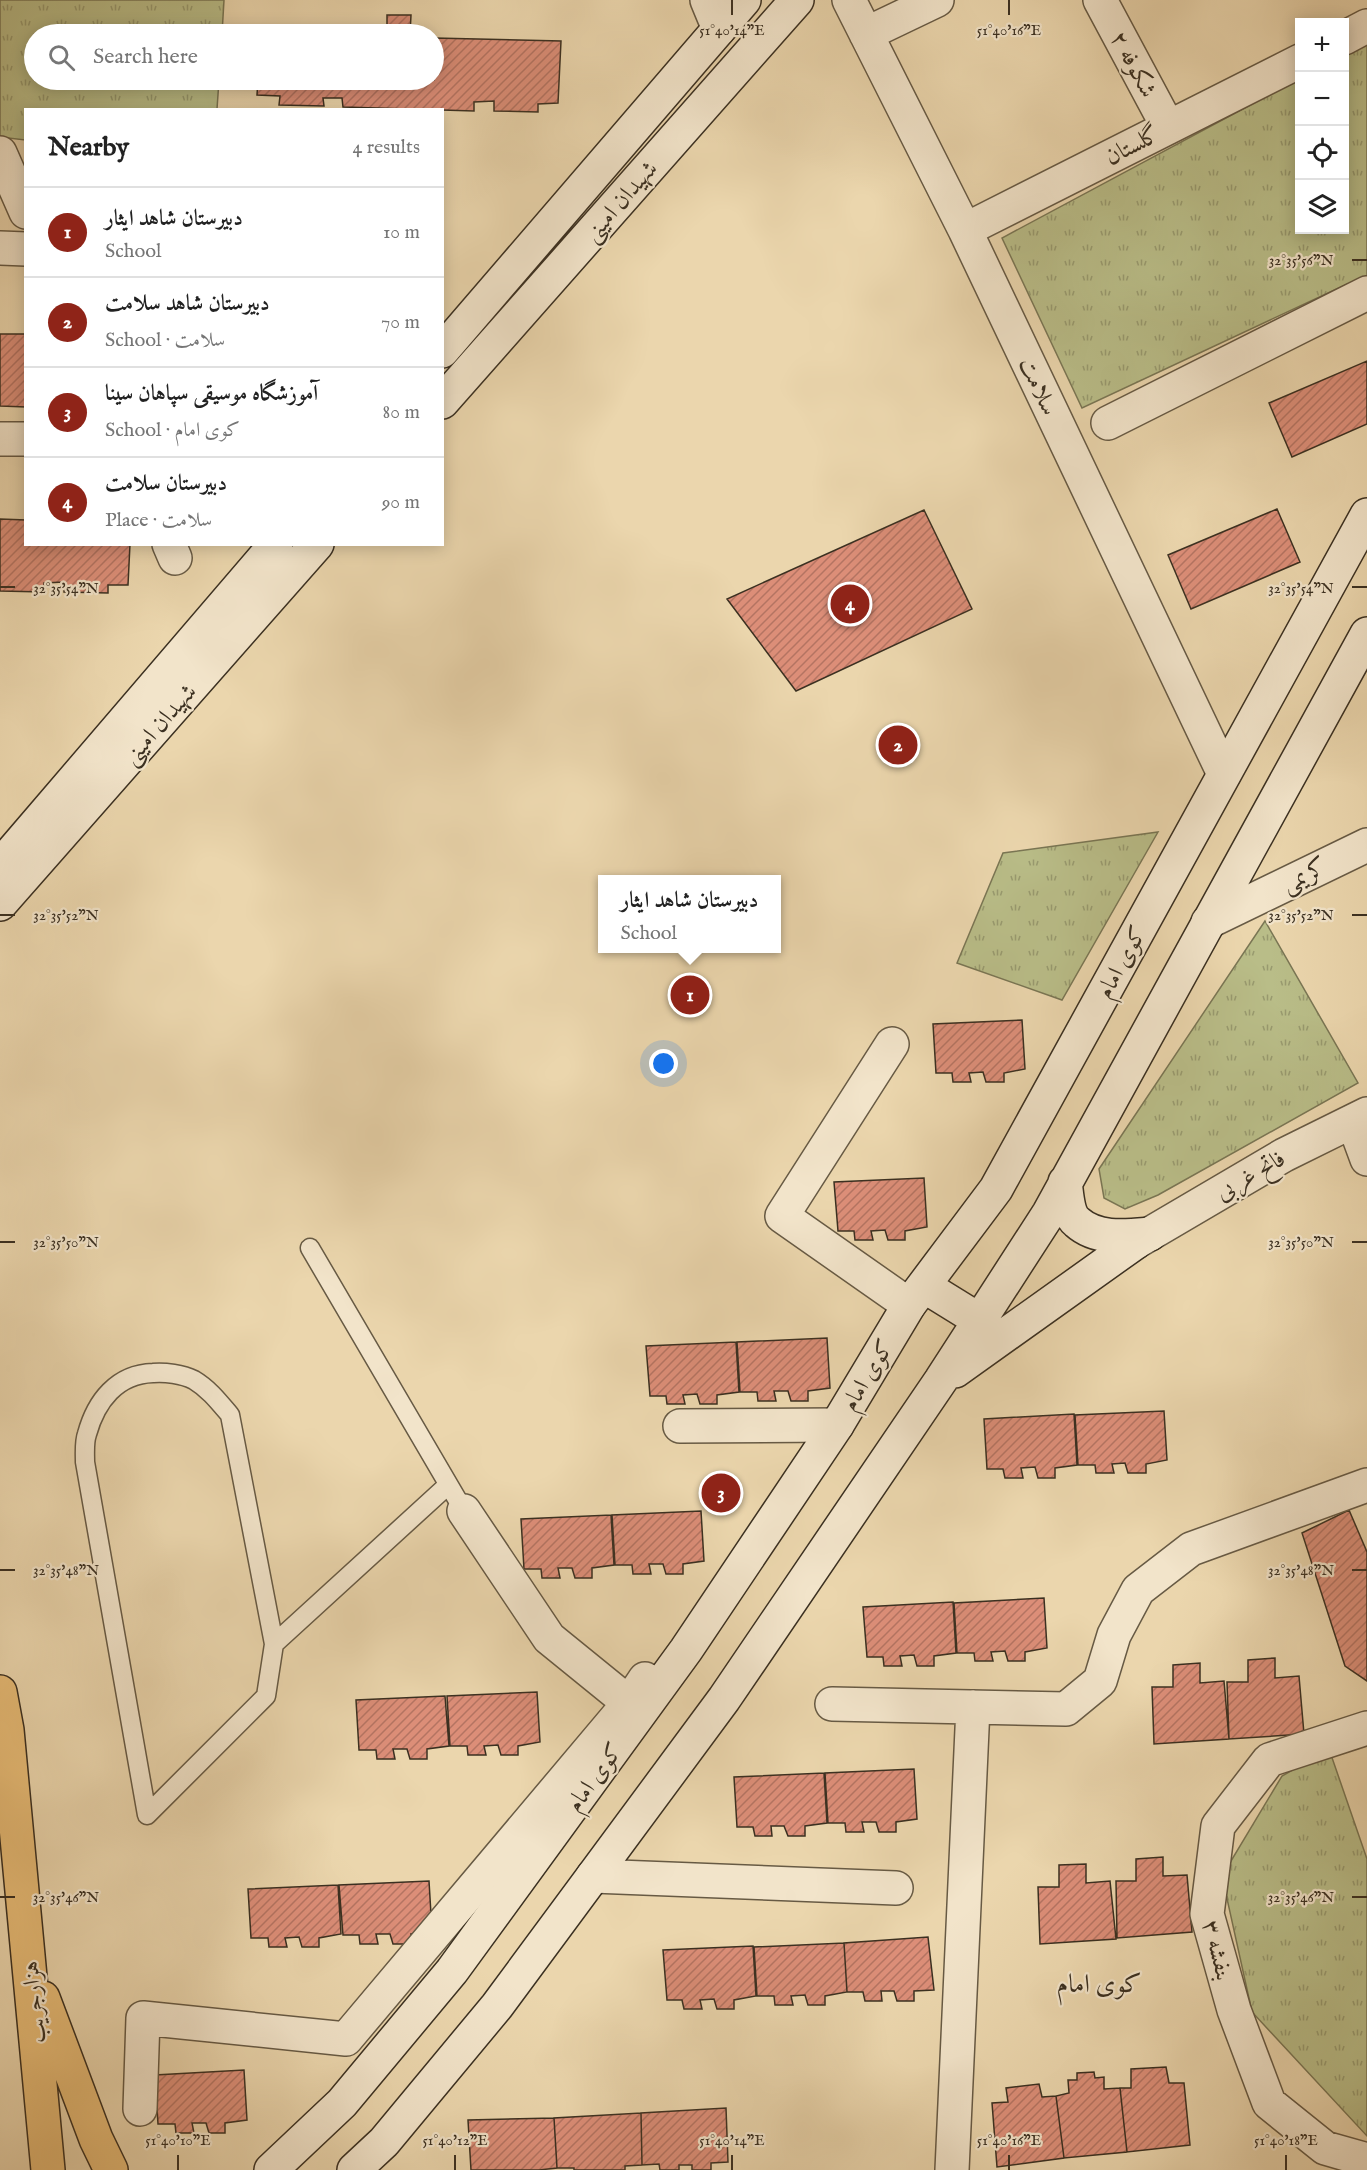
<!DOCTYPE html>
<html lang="en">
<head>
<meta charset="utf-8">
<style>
	body { margin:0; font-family:"IM FELL English",Amiri,serif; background:#f2f2f2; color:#222 }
	.controls { position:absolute; right:18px; top:18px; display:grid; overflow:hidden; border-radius:0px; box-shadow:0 3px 15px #0003 }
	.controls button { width:54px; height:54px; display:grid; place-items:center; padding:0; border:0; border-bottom:2px solid #e0e0e0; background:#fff; color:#222; font:30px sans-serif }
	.you { position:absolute; left:664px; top:1064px; width:21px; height:21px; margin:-15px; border:4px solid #fff; border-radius:50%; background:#1a73e8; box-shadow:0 0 0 9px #1a73e833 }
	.badge { display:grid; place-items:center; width:39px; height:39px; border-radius:50%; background:#8f2418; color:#fff; font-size:20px; font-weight:700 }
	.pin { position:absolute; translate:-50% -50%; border:3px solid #fff; box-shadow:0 2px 6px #0006 }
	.popup { position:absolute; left:598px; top:875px; width:183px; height:78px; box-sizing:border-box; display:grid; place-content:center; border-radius:0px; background:#fff; filter:drop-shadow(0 2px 4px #0005); font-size:20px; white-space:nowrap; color:#767676 }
	.popup b { font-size:22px; color:#222 }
	.popup::after { content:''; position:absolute; left:50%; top:100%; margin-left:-12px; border:12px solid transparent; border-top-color:#fff }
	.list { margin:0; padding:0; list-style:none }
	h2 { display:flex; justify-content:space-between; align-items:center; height:78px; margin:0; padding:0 24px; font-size:26px }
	h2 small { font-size:20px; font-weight:400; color:#767676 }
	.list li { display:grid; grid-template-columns:39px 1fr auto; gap:18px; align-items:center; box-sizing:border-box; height:90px; padding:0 24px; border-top:2px solid #e0e0e0 }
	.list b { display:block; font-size:22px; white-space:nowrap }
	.list p { margin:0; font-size:20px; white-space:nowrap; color:#767676 }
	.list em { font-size:20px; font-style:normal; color:#767676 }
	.icon { flex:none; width:33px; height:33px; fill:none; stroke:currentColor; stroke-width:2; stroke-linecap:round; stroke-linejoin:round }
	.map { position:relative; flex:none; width:1367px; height:2170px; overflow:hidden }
	.search { position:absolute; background:#fff; box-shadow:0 3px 15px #0003; left:24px; top:24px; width:420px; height:66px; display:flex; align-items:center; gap:15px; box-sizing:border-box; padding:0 21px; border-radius:33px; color:#767676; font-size:22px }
	.panel { position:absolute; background:#fff; box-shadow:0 3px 15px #0003; left:24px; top:108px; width:420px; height:438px; border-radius:0px }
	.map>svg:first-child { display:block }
	.grass { fill:url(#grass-tufts); stroke:#7a7654; stroke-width:1.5 }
	.building { fill:url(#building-hatch); stroke:#3b3021; stroke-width:1.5 }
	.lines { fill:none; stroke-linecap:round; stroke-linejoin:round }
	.lane-casing { stroke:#675a44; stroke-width:21 }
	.street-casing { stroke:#675a44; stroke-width:36 }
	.secondary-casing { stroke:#3b3021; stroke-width:36 }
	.primary-casing { stroke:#3b3021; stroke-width:36 }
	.lane { stroke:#f2e4ca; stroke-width:18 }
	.street { stroke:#f2e4ca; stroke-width:33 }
	.secondary { stroke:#f2e4ca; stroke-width:33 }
	.primary { stroke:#e6bb76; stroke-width:33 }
	.ticks { fill:none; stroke:#3b3021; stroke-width:2 }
	.labels { text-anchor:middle; stroke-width:4.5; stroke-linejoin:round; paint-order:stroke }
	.street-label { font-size:24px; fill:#3b3021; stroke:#f2e4ca }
	.neighbourhood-label { font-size:26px; fill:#3b3021; stroke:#f2e4ca }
	.ticks-label { font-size:15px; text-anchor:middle; fill:#3b3021; stroke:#f2e4ca; stroke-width:4.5; stroke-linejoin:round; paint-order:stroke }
</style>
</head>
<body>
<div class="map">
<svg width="1367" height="2170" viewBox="0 0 1367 2170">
	<defs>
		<pattern id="grass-tufts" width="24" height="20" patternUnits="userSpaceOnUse" patternTransform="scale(1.5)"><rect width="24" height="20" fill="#b9bd88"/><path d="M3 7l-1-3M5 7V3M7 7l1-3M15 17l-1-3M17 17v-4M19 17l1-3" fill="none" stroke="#989a6f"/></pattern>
		<pattern id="building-hatch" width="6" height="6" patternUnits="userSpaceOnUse" patternTransform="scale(1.5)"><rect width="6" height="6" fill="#dc8e78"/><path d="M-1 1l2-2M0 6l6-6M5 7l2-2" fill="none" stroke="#b47462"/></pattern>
	</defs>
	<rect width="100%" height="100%" fill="#ebd6ad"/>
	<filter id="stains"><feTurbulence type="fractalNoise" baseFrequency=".00333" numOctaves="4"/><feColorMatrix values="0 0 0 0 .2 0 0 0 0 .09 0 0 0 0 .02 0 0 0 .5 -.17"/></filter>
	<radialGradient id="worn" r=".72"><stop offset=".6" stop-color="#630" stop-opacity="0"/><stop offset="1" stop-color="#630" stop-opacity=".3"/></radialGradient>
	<path class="grass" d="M0 0H224L222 34H34V80H219L217 109 26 110 25 140 0 137Z
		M1367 43V296L1347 284 1082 408 1002 238 1299 79 1300 230H1344L1345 55Z
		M1158 832 1062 1000 957 963 1003 853Z
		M1265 921 1358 1083 1158 1195 1125 1209 1104 1198 1099 1169Z
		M1329 1749 1367 1859V2136L1252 2012 1222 1876 1282 1776Z"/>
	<path class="building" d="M387 15H411L410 34H387Z
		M434 38 561 41 558 103 538 104V112L494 111V101L474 102V111L343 107 342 98H323L324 106 279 105 280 96 257 95 258 80H434Z
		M0 334H26V407L0 406Z
		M1367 361V424L1292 457 1269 403Z
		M1277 509 1300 562 1191 609 1168 555Z
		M924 510 972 609 796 691 727 599Z
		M0 519 26 520V544H130L128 585H108V593L64 592V582L44 583V592L0 591Z
		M1022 1020 1025 1069 1004 1073V1082H986L983 1072 969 1073 971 1082H953L952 1073H936L933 1024Z
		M924 1178 927 1227 905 1231V1240H888L885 1230 871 1231 873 1240H855L854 1231H838L834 1182Z
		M827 1338 830 1388 808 1391V1401H791L788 1391H774L776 1401H758L757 1392H740L737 1342Z
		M736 1342 739 1392 717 1395V1404H700L697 1394 683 1395 685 1404H667L666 1396H650L646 1346Z
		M1164 1411 1167 1460 1146 1464V1473H1128L1125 1463 1112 1464 1114 1473H1096L1095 1465H1078L1075 1415Z
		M1074 1414 1077 1465 1055 1468V1478H1038L1035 1467 1021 1468 1023 1478H1005L1003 1469H987L984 1419Z
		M1349 1510 1367 1552V1681L1345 1666 1302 1533Z
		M701 1511 704 1561 683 1564V1574H666L663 1564H649L651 1574H633L632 1565H615L612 1515Z
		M611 1515 614 1565 592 1568V1578H575L572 1568H558L560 1578H542L541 1569H524L521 1519Z
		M1044 1598 1047 1648 1025 1652V1661H1008L1005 1651 991 1652 993 1661H975L974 1653H957L954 1603Z
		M953 1602 956 1653 934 1656V1666H917L914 1655 900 1656 902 1666H884L883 1657H867L863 1607Z
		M1275 1658V1678L1299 1676 1304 1734 1229 1739 1227 1682H1248V1660Z
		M1200 1663V1683L1224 1681 1229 1739 1154 1744 1152 1687H1173V1665Z
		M537 1692 540 1742 518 1746V1755H501L498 1745 484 1746 486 1755H468L467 1746H450L447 1696Z
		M445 1696 449 1746 427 1749V1759H410L407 1749H393L395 1759H377L376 1750H359L356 1700Z
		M914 1769 917 1819 896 1822V1832H879L876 1822H862L864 1832H846L845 1823H828L825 1773Z
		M824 1773 827 1823 805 1826V1836H788L784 1826H771L772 1836H755L753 1827H737L734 1777Z
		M1163 1857V1876L1187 1875 1192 1932 1117 1938 1116 1881H1136V1859Z
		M1086 1864V1883L1110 1881 1116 1939 1040 1944 1038 1887H1059V1865Z
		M429 1881 432 1931 411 1934V1944H393L390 1934H376L378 1944H360L359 1935H343L339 1885Z
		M338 1885 341 1934 319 1938V1947H302L299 1937 285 1938 287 1947H269L268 1938H251L248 1889Z
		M928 1937 934 1990 914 1991V2001H897L894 1991H881L882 2001H865L863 1992H847L844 1943Z
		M844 1943 847 1992 825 1996V2005H808L805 1995 791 1996 793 2005H775L774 1996H757L754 1947Z
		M753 1946 756 1996 734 2000V2009H717L714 1999 700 2000 702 2009H684L682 2000H667L663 1950Z
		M1166 2067 1169 2083H1184L1190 2145 1127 2152 1120 2088H1131V2069Z
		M244 2070 247 2120 225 2123V2133H209L206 2123H192L194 2133H176L175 2124H158L155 2075Z
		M1094 2072 1095 2078 1104 2077V2089L1120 2088 1127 2152 1064 2158 1056 2096 1069 2093 1068 2080H1077V2073Z
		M1039 2084 1042 2097 1056 2096 1064 2158 997 2167 992 2103 1008 2102 1006 2088Z
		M726 2108 728 2162 711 2163V2170H692V2165H679V2170H660L659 2164 642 2165 641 2113Z
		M641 2113 642 2165 625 2166V2170H574V2168H557L554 2118Z
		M554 2118 557 2168 539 2170H471L468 2120Z"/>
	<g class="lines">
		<defs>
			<path id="lane" d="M310 1248 464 1511
				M274 1644 230 1415C219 1402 209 1389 194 1380 182 1374 165 1372 153 1373 117 1374 96 1401 87 1434 84 1442 85 1453 85 1462L147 1815 266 1696 274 1644 448 1485"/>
			<path id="street" d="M707 0 719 29
				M849 0 965 230 1224 774
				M1100 0 1168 127
				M866 34 937 0
				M1344 38 1367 26
				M0 153 26 212
				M965 230 1300 61
				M0 248 26 249
				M1108 423 1367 293
				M0 439H26
				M169 544 175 558
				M1208 922 1367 845
				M892 1044 782 1216 909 1305
				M1353 1121 1367 1159
				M1136 1242 1284 1155 1367 1114
				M680 1426 837 1425
				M464 1511 549 1638 629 1703 647 1691
				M832 1704 1066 1709 1100 1681 1114 1635 1138 1590 1191 1549 1367 1485
				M1367 1728 1269 1760 1218 1826 1207 1914 1234 2010 1269 2103 1325 2148 1367 2160
				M593 1876 896 1888
				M140 2109 143 2018 346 2039 629 1703 645 1679
				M952 2170 973 1707"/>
			<path id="secondary" d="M442 351 744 0
				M442 402 797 0
				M0 866 276 544
				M0 904 317 544
				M1065 1182C1067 1194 1067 1214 1077 1222 1097 1240 1127 1236 1150 1234
				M924 1286 979 1320
				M955 1371 1136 1242
				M271 2170 342 2103 452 1971 686 1650 837 1425 909 1305 996 1189 1367 515
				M354 2170 384 2142 497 2006 724 1699 941 1380 1049 1213 1367 634"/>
			<path id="primary" d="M0 1692 7 1730 48 2170
				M43 1998 96 2139 111 2170"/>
		</defs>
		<use href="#lane" class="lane-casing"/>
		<use href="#street" class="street-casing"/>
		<use href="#secondary" class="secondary-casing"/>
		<use href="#primary" class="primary-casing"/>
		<use href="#lane" class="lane"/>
		<use href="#street" class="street"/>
		<use href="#secondary" class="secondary"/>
		<use href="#primary" class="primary"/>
	</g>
	<path class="ticks" d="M732 0V15M1009 0V15M1352 260H1367M0 587H15M1352 587H1367M0 915H15M1352 915H1367M0 1242H15M1352 1242H1367M0 1570H15M1352 1570H1367M0 1897H15M1352 1897H1367M178 2155V2170M455 2155V2170M732 2155V2170M1009 2155V2170M1286 2155V2170"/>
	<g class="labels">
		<g class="street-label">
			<text transform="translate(1134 64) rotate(62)" y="8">شکوفه ۲</text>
			<text transform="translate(1132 145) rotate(-27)" y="8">گلستان</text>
			<text transform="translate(620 201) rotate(-49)" y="8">شهیدان امینی</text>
			<text transform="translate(1039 386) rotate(65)" y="8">سلامت</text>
			<text transform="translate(159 724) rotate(-49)" y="8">شهیدان امینی</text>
			<text transform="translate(1304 875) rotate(-26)" y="8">کریمی</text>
			<text transform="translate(1121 962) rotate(-61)" y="8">کوی امام</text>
			<text transform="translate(1250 1175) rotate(-30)" y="8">فاتح غربی</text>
			<text transform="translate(867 1375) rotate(-59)" y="8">کوی امام</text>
			<text transform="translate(594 1777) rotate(-54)" y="8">کوی امام</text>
			<text transform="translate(1218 1950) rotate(76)" y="8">بنفشه ۳</text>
			<text transform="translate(33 2002) rotate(-95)" y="8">هزارجریب</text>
		</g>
		<g class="neighbourhood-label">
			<text x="1099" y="1992">کوی امام</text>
		</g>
	</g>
	<g class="ticks-label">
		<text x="732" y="35">51°40'14"E</text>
		<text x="1009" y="35">51°40'16"E</text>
		<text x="1301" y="265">32°35'56"N</text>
		<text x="66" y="593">32°35'54"N</text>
		<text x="1301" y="593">32°35'54"N</text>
		<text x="66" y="920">32°35'52"N</text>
		<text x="1301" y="920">32°35'52"N</text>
		<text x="66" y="1247">32°35'50"N</text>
		<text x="1301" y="1247">32°35'50"N</text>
		<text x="66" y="1575">32°35'48"N</text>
		<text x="1301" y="1575">32°35'48"N</text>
		<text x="66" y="1902">32°35'46"N</text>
		<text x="1301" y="1902">32°35'46"N</text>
		<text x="178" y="2145">51°40'10"E</text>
		<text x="455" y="2145">51°40'12"E</text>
		<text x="732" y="2145">51°40'14"E</text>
		<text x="1009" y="2145">51°40'16"E</text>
		<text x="1286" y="2145">51°40'18"E</text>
	</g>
	<rect width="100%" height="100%" filter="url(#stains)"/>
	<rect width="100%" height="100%" fill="url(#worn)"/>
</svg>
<div class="controls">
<button>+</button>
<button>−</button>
<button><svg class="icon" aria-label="locate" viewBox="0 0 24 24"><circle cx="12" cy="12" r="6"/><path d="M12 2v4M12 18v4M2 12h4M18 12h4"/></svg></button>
<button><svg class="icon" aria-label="layers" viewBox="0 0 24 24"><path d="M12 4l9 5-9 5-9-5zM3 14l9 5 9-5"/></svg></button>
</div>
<div class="you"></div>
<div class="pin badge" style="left:690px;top:995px">1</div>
<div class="popup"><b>دبیرستان شاهد ایثار</b>School</div>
<div class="pin badge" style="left:898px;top:745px">2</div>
<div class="pin badge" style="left:721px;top:1493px">3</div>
<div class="pin badge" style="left:850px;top:604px">4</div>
<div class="search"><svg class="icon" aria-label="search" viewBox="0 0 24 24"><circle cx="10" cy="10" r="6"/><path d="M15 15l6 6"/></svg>Search here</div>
<section class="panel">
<h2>Nearby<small>4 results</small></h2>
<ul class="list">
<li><span class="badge">1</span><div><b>دبیرستان شاهد ایثار</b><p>School</p></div><em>10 m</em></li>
<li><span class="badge">2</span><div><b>دبیرستان شاهد سلامت</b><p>School · سلامت</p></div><em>70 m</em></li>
<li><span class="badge">3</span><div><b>آموزشگاه موسیقی سپاهان سینا</b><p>School · کوی امام</p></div><em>80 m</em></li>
<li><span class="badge">4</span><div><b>دبیرستان سلامت</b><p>Place · سلامت</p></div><em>90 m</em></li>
</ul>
</section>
</div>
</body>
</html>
